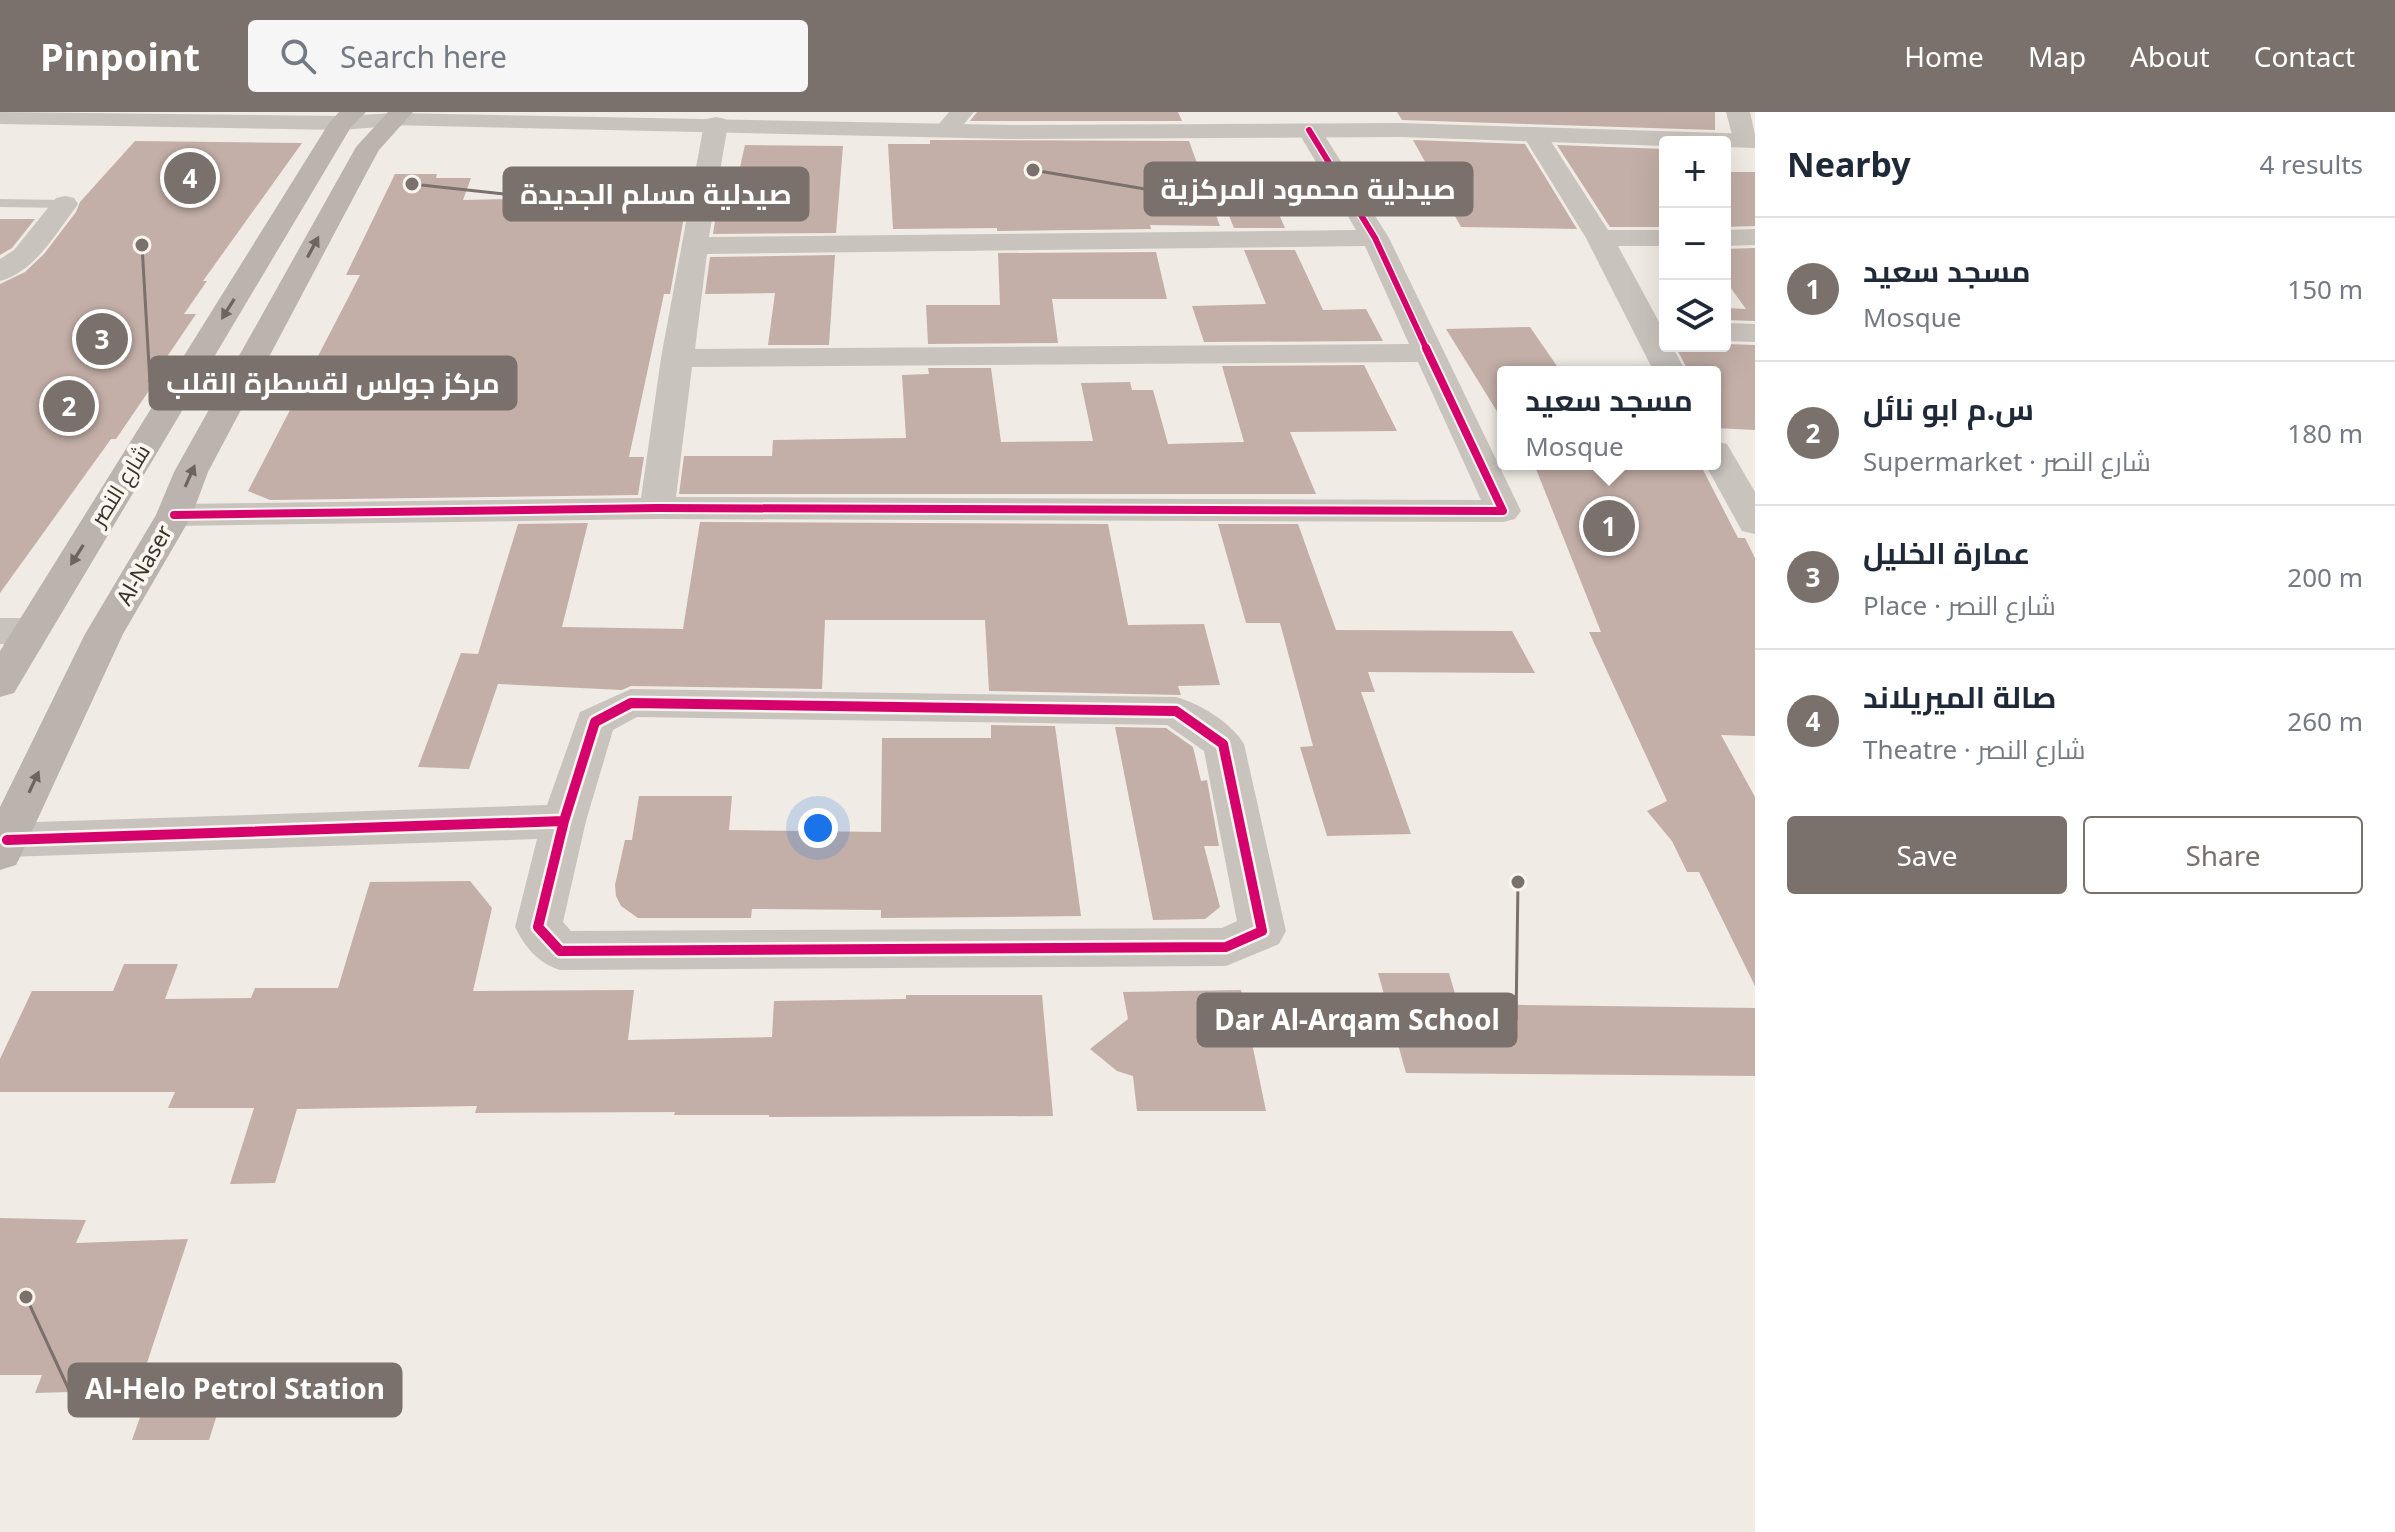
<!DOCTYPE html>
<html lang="en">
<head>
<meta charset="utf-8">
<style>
	body { margin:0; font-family:"Noto Sans",Cairo,sans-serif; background:#f6f6f7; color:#1f2937 }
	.controls { position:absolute; right:24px; top:24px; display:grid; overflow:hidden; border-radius:8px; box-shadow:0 8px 32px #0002 }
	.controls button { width:72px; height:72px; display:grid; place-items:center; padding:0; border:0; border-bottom:2px solid #e0e1e3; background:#fff; color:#1f2937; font:40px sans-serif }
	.you { position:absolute; left:818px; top:716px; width:28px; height:28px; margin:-20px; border:6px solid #fff; border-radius:50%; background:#1a73e8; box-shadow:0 0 0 12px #1a73e833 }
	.badge { display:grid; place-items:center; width:52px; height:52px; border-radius:50%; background:#7a716c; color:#fff; font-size:26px; font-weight:700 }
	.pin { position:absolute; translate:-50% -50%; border:4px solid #fff; box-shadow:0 2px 8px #0006 }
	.popup { position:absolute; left:1497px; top:254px; width:224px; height:104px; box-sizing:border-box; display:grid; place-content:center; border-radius:8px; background:#fff; filter:drop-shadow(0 2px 6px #0005); font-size:26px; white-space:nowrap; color:#747a83 }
	.popup b { font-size:30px; color:#1f2937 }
	.popup::after { content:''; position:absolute; left:50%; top:100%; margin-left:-16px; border:16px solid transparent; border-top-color:#fff }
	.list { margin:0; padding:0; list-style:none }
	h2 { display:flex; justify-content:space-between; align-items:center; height:104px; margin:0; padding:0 32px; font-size:34px }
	h2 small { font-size:26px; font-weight:400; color:#747a83 }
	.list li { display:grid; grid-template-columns:52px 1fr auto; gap:24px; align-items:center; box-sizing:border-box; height:144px; padding:0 32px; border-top:2px solid #e0e1e3 }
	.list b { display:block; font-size:30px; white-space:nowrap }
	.list p { margin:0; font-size:26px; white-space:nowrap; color:#747a83 }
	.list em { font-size:26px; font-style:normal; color:#747a83 }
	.actions { display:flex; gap:16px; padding:24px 32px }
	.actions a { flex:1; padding:18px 0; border:2px solid #7a716c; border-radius:8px; text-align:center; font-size:28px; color:#7a716c }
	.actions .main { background:#7a716c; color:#fff }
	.icon { flex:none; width:44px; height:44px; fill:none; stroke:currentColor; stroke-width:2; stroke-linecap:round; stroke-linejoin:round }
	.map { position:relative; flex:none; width:1755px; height:1420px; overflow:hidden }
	header { display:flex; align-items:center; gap:48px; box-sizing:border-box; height:112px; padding:0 40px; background:#7a716c; color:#fff }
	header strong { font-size:38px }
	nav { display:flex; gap:44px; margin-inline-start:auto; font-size:28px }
	.search { width:560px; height:72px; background:#f6f6f7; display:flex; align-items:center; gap:20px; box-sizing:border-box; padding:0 28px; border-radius:8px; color:#747a83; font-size:30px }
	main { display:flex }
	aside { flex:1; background:#fff }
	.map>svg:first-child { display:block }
	.building { fill:#c3afa7 }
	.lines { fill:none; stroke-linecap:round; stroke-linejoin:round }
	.service { fill:#c9c3be; fill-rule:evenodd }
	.minor { fill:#c9c3be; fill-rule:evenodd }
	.tertiary { fill:#c9c3be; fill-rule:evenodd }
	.secondary { fill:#bab3ae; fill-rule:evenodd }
	.cycleway-far2-casing { stroke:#fbf5ee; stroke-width:9 }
	.cycleway-far1-casing { stroke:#fbf5ee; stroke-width:12 }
	.cycleway-casing { stroke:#fbf5ee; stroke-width:15 }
	.cycleway-far2 { stroke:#d6006c; stroke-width:6 }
	.cycleway-far1 { stroke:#d6006c; stroke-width:8 }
	.cycleway { stroke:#d6006c; stroke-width:10 }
	.oneway { fill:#6e645f }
	.labels { text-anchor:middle; stroke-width:8; stroke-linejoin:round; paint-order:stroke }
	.far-street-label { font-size:22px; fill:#3b302b; stroke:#fbf5ee }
	.leader { fill:none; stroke:#7a716c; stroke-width:3 }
	.callout-dot { fill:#7a716c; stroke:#fbf5ee; stroke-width:3 }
	.callout { fill:#7a716c; stroke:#7a716c; stroke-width:3 }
	.callout-label { font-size:28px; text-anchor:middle; font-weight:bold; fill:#fff }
</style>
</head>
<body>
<header>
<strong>Pinpoint</strong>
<div class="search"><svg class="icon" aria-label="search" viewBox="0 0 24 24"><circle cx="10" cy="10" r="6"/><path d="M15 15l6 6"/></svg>Search here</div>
<nav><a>Home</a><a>Map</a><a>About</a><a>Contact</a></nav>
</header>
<main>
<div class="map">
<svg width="1755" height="1420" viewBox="0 0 1755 1420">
	<rect width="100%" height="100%" fill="#f0ebe5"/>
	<path class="building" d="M977 0H1178L1182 9H970Z
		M1397 0H1715V18L1402 8Z
		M930 28 1189 29 1220 114 1150 113 1151 117 997 119V116L893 117 888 32H930Z
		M1413 28 1525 32 1577 117 1461 115Z
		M135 29 302 31 203 169H207L184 202H196L156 261H161L116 327H111L0 481V172L25 160 44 142 76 100 80 90Z
		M745 33 843 34 836 121 713 122 719 83 734 82Z
		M1557 33 1665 37V115H1610Z
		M1725 60H1755V114L1725 115Z
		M395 62H437L436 66H471L463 88 688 83 670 182H664L629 345H644L638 383 270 388 248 379 360 163H346Z
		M1220 82H1270L1285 116H1234Z
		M0 107H35L12 136 0 143Z
		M1755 136V209L1725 208V196L1746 197 1725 168V137Z
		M1244 138H1295L1323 198 1366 197 1383 229 1204 230 1192 194 1266 192Z
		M1156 140 1167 187H1052L1058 231 928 232 926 193H1000L998 141Z
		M835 143 829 233H768L775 181 705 182 710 145Z
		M1530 215 1561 260H1503V309L1446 217Z
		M1725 232 1755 233V318L1715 316V260H1689L1675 234Z
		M1364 253 1397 319 1290 320 1316 382H679L684 344H772L773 328 906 326 902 263 929 262 928 256H991L1001 330 1093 329 1081 271 1130 270 1132 278H1153L1168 332 1244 330 1222 254Z
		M1534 352H1700L1738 426H1745L1755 446V624L1721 623 1755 685V874L1699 760H1687L1672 729 1647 699 1667 689 1589 520H1601Z
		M700 410 1108 412 1128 513 1204 512 1220 573 1178 574 1181 583 989 579 985 508H825L822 577 631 574 622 578 498 572 469 657 418 655 461 541 478 542 518 412 588 411 562 515 683 517Z
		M1218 412H1298L1336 518 1512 519 1535 561 1368 560 1375 580H1361L1411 722 1327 724 1300 635 1313 634 1280 511H1246Z
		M991 613 1055 614 1081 804 881 806V798L752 797 751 806H638L621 794 616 784 615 773 625 728H632L639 684H732L729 718 881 720 882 626H991Z
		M1115 615 1166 616 1193 635 1201 669 1207 668 1219 734H1204L1220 795 1205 807 1153 808Z
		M470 769 492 796 473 879 634 878 628 928 772 925 774 889 906 887V883H1042L1053 1004 769 1005V1003H674L675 1000 475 1001 477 994 297 997 275 1071 230 1072 254 996H168L175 980H0V947L32 879H113L124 852H178L165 887 251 886 255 876H338L370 770Z
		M1378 861H1449L1458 892 1755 896V964L1406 961Z
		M1241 878 1266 999H1137L1133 964 1117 959 1090 937 1128 907 1123 880Z
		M0 1106 86 1108 76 1131 188 1127 138 1278 35 1281 42 1263H0Z
		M150 1277H225L209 1328H132Z"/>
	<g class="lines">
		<path class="service" d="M0 87 65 88 72 92 65 96 0 95Z"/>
		<path class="minor" d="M949 0H974L954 24H936L933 19Z
			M1726 0H1750L1755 23 1753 34H1735Z
			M396 1 405 3 408 8 405 13 341 18 332 16 329 11 332 6 341 4Z
			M716 5 725 7 728 12 709 125 1356 118 1297 18 1300 13H1318L1389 126 1521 399 1515 407 1503 410 657 407 174 414 162 411 156 403 162 395 174 392 641 386 661 246 704 12 707 7ZM1365 134 1409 232 695 237 707 142ZM1418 250 1481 388 676 385 692 255Z
			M1534 15 1543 17 1608 118H1665V134H1618L1665 221V234H1672L1686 260H1654L1586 126 1522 22 1525 17Z
			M65 84 74 86 78 92 74 98C54 124 34 160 0 169V147L14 138 56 86Z
			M1755 117V133L1725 134V118Z
			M1725 211 1755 212V230L1725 229Z
			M1715 329 1727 332 1755 380V422L1742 419 1705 352H1715Z
			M0 506H31L45 510 50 519 45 528 31 532H0Z
			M631 577 1176 585C1199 591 1232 611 1244 632L1286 819 1279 832 1226 854 560 858C538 851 525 835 515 815L537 727 7 745 0 743V713L7 711 547 693 580 600ZM637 605 1167 613 1204 639 1237 809 1222 816 571 819 563 810 586 709 613 618Z"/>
		<path class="tertiary" d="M0 0 341 4 350 6 353 11 350 16 341 18 0 12Z
			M396 1 1012 13 1401 11 1755 22V36L1725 35V30H1665V34L1401 25 1012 27 387 13 384 8 387 3Z"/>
		<path class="secondary" d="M339 0H366L351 15 14 581 0 585V539L329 11Z
			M388 0H413L379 38 367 60 208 360 192 403 123 522 22 741 16 753 0 758V695L85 522 156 403 174 360 356 35Z"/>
		<defs>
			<path id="cycleway-far2" d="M1309 18 1375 126 1427 238"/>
			<path id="cycleway-far1" d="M174 403 657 396 1503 399 1426 236"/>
			<path id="cycleway" d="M631 591 1176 599 1223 632 1262 819 1226 835 560 839 538 815 564 709 595 610Z
				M7 728 564 709"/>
		</defs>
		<use href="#cycleway-far2" class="cycleway-far2-casing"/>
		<use href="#cycleway-far1" class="cycleway-far1-casing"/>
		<use href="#cycleway" class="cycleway-casing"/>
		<use href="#cycleway-far2" class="cycleway-far2"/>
		<use href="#cycleway-far1" class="cycleway-far1"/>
		<use href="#cycleway" class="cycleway"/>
	</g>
	<defs><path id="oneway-solid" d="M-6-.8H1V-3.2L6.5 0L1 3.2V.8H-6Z" transform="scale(2)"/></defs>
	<g class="oneway">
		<use href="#oneway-solid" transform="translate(313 135) rotate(-62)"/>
		<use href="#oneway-solid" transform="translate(228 197) rotate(122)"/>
		<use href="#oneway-solid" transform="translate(190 364) rotate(-66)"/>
		<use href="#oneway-solid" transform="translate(77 443) rotate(122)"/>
		<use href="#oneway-solid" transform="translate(34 670) rotate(-65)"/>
	</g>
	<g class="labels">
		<g class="far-street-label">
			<text transform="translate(120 373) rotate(-58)" y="8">شارع النصر</text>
			<text transform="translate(144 453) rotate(-60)" y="8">Al-Naser</text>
		</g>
	</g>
	<path class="leader" d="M1033 58L1145 77M412 72L504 82M142 133L150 271M1518 770L1516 908M26 1185L69 1278"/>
	<g class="callout-dot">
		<circle cx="1033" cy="58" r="8"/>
		<circle cx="412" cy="72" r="8"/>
		<circle cx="142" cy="133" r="8"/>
		<circle cx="1518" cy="770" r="8"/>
		<circle cx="26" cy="1185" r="8"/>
	</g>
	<g class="callout">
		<rect x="1145" y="51" width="327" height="52" rx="8"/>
		<rect x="504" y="56" width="304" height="52" rx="8"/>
		<rect x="150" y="245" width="366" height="52" rx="8"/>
		<rect x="1198" y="882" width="318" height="52" rx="8"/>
		<rect x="69" y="1252" width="332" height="52" rx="8"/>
	</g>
	<g class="callout-label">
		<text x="1308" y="87">صيدلية محمود المركزية</text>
		<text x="656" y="92">صيدلية مسلم الجديدة</text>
		<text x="333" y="281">مركز جولس لقسطرة القلب</text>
		<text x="1357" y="918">Dar Al-Arqam School</text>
		<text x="235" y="1287">Al-Helo Petrol Station</text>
	</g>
</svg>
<div class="controls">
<button>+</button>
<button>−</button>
<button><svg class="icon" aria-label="layers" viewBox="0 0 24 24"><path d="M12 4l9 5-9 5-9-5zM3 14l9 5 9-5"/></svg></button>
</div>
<div class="you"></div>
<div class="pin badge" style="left:1609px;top:414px">1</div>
<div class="popup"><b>مسجد سعيد</b>Mosque</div>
<div class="pin badge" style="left:69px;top:294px">2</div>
<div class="pin badge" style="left:102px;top:227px">3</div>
<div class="pin badge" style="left:190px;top:66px">4</div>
</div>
<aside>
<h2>Nearby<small>4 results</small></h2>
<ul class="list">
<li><span class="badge">1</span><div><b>مسجد سعيد</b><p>Mosque</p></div><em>150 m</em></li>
<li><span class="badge">2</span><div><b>س.م ابو نائل</b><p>Supermarket · شارع النصر</p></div><em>180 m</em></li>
<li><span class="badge">3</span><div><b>عمارة الخليل</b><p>Place · شارع النصر</p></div><em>200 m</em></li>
<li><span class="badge">4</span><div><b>صالة الميريلاند</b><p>Theatre · شارع النصر</p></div><em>260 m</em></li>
</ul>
<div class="actions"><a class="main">Save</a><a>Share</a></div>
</aside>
</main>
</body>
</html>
